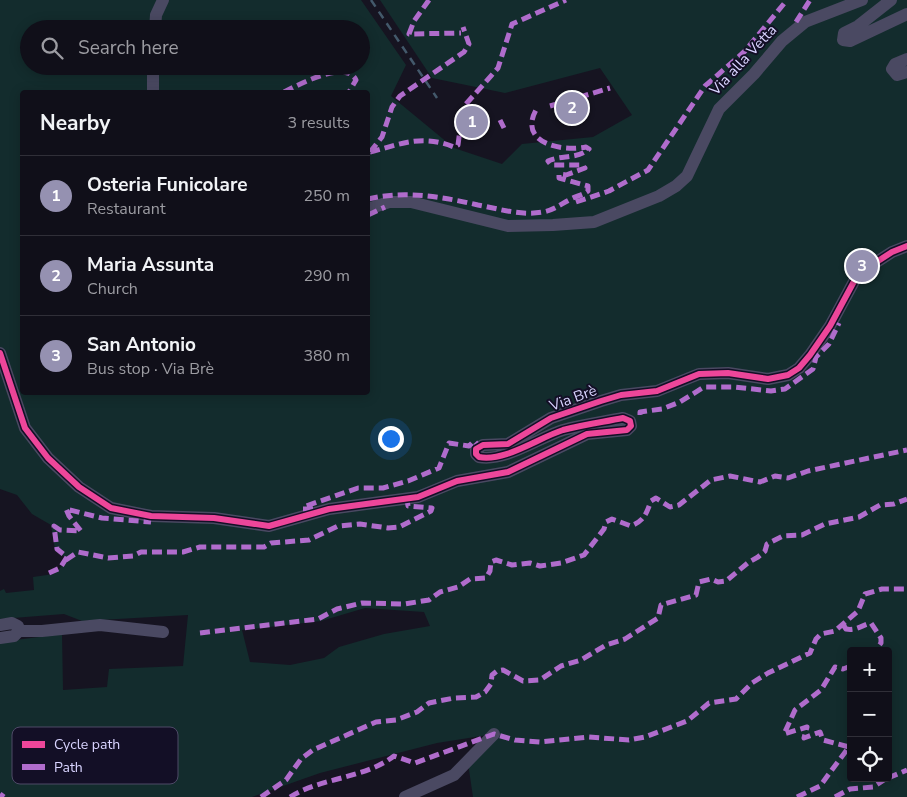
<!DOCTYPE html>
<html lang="en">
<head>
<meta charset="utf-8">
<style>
	body { margin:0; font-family:"Nunito Sans",sans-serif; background:#1e1d26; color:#f1f3f6 }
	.controls { position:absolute; right:15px; bottom:15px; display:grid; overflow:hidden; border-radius:5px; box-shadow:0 2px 12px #0003 }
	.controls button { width:45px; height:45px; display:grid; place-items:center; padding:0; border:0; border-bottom:1px solid #302f38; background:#100f19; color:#f1f3f6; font:25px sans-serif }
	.you { position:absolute; left:390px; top:438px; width:18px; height:18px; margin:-12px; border:4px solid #fff; border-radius:50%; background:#1a73e8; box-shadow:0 0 0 8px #1a73e833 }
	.badge { display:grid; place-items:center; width:32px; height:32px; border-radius:50%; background:#9591b1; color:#fff; font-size:16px; font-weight:700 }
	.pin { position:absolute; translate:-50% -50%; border:2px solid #fff; box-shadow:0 1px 5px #0006 }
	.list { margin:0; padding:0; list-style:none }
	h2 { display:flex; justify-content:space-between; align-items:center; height:65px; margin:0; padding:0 20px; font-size:21px }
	h2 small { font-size:16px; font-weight:400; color:#9c9ca2 }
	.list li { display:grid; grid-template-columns:32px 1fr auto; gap:15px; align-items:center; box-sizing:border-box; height:80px; padding:0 20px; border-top:1px solid #302f38 }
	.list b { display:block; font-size:19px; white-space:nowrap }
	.list p { margin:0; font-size:16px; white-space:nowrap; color:#9c9ca2 }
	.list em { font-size:16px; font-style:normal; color:#9c9ca2 }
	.icon { flex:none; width:28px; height:28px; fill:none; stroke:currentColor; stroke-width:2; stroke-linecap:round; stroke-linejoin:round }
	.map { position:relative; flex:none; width:907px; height:797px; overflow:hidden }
	.search { position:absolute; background:#100f19; box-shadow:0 2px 12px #0003; left:20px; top:20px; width:350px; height:55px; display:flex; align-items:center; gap:12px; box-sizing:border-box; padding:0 18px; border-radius:28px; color:#9c9ca2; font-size:19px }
	.panel { position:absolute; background:#100f19; box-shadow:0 2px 12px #0003; left:20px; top:90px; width:350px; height:305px; border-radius:5px }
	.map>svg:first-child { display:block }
	.green { fill:#132c2d; fill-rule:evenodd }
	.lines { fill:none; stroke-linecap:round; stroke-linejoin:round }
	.minor { stroke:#4a4962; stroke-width:12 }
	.rail { stroke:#43596b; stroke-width:2.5; stroke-dasharray:8 6; stroke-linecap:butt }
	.quiet { stroke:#b06ccc; stroke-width:5; stroke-dasharray:10 5; stroke-linecap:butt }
	.cycleway-casing { stroke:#130f26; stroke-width:9 }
	.cycleway { stroke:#ed469a; stroke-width:6 }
	.labels { text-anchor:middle; stroke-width:4; stroke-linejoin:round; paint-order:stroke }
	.street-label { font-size:15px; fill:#d9d4ff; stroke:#130f26 }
	.key { fill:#130f26; stroke:#4e4a67; stroke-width:1 }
	.key-label { font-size:14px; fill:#d9d4ff }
</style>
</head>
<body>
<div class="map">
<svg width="907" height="797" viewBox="0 0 907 797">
	<rect width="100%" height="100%" fill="#161421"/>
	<path class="green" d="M0 0H361L406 65 391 96 454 148 502 164 522 144 593 137 632 115 600 68 505 93 432 78 380 0H907V797H473L468 763 500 733 437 743 320 773 252 797H0V642L62 634 63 690 107 687 109 669 183 666 188 615 82 621 64 614 0 619V591L4 589 6 593 34 590 33 577 54 574 68 560 55 549 51 525 32 514 17 495 0 489ZM29 29H361V66H29ZM22 92H368V392H22ZM365 608 424 612 430 626 384 634 339 647 324 658 290 665 250 662 242 630 321 621ZM851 651H888V778H851Z"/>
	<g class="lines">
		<path class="minor" d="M891 0 858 26 844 33 843 40 850 41 907 14
			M155 29 156 15 163 0
			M907 59 895 64 892 69 897 75 907 72
			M153 92V66
			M368 209 389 202H411L508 226 553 225 594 222 659 196 676 186 687 176 719 109 754 74 782 41 805 22 862 0
			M0 353 25 428 48 458 79 487 111 508 151 516 214 518 269 526 329 509 418 497 457 481 508 472 587 434 627 430 631 426 630 421 623 418C603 422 582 425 563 430 538 438 505 462 479 457L476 454V449L483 445 508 444 551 418 601 401 621 395 657 391 699 374 728 373 768 379 788 375 799 368 810 355 830 326 858 274 892 252 907 246
			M0 625 12 623 18 626 19 631
			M19 631H42L100 625 163 632
			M0 638 14 636 19 631
			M405 797 454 775 494 734"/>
		<path class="rail" d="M371 0 437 98"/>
		<path class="quiet" d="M429 0 414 21 409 34 461 33
			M796 22 810 0
			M284 92C298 85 346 59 356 80L349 92
			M466 104 498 68 512 24 566 0
			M550 106 610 88
			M500 120 504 128
			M370 152 382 137 392 107 400 96 464 52 469 44 463 27
			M370 152C402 144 421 134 454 147L458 145 461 122
			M368 199C404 190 443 197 478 205 500 209 521 216 543 212 554 210 561 204 571 199 576 196 583 195 588 191V186L559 178V174L566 175 585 168 581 165H551L548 161C561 155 578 159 589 149L586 147C562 152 518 143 536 110
			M576 202 609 191 648 170 705 86 745 51 787 0
			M368 215 385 207
			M640 415V412L662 409 680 402 704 387H734L771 391 785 389 813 369 816 357 829 344 839 323
			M313 509H303L306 506 358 488H383L408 481 439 468 449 443 469 446 474 441 479 446
			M66 560 78 552 108 558 133 556 141 552H183L200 547H264L271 543 309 540 338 526 360 524 388 528 399 527 431 511 432 508 408 506 407 499
			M49 573 60 568 67 557 57 549 54 526 60 530 81 531 69 516 66 509 102 518 151 522
			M844 626 846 629C856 631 862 625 871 623L881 638V643L875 651
			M200 633 318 619 337 609 362 603 404 604 429 600 440 592 458 587 470 579 486 578 490 571 491 562 496 560 512 565 530 563 540 566 561 563 584 555 604 529 606 522 612 519 631 526C645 520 646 514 651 501L656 498 670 507 679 505 711 480 730 476 760 482 775 476 788 478 808 471 907 450
			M888 778 907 770
			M0 794 4 797
			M261 797 286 780 301 759 313 750 376 722 396 720 417 712 429 703 454 698 476 697 485 692 491 684 492 675 497 671 503 670 523 681 540 680 561 666 581 660 606 645 625 639 658 618 661 605 696 595 699 582 711 579 718 582 726 581 749 562 758 557 765 551 767 544 783 536 802 535 825 524 859 517 880 505 894 504 907 499
			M290 797C322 777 364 779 394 756L415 763 494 734 515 740 540 742 589 737 629 740 645 737 687 721 709 703 736 699 752 683 768 673 810 653 816 639 821 634 835 631 858 611 865 594 882 589H907
			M797 797 820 786 849 747 823 740 820 732 804 738 807 727 784 734 795 710 821 690 835 667 843 669 851 666
			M835 797 850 789 873 787 887 778"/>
		<defs>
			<path id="cycleway" d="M0 353 25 428 48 458 79 487 111 508 151 516 214 518 269 526 329 509 418 497 457 481 508 472 587 434 627 430 631 426 630 421 623 418C603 422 582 425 563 430 538 438 505 462 479 457L476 454V449L483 445 508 444 551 418 601 401 621 395 657 391 699 374 728 373 768 379 788 375 799 368 810 355 830 326 858 274 892 252 907 246"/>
		</defs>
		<use href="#cycleway" class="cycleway-casing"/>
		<use href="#cycleway" class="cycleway"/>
	</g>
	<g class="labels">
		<g class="street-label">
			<text transform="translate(743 60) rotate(-47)" y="5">Via alla Vetta</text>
			<text transform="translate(573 398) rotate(-20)" y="5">Via Brè</text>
		</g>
	</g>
	<rect x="12" y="727" width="166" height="57" rx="8" class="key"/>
	<rect x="22" y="741" width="23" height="7" fill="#ed469a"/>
	<rect x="22" y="764" width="23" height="6" fill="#b06ccc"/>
	<g class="key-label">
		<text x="54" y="749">Cycle path</text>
		<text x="54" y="772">Path</text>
	</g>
</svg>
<div class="controls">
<button>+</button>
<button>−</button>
<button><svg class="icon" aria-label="locate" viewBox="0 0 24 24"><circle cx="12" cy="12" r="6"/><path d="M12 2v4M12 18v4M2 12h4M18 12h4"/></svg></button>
</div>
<div class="you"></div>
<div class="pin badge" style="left:472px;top:122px">1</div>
<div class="pin badge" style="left:572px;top:108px">2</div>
<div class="pin badge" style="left:862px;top:266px">3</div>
<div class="search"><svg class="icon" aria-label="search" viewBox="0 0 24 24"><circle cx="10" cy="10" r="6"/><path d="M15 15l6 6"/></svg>Search here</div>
<section class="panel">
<h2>Nearby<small>3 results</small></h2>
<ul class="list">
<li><span class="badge">1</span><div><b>Osteria Funicolare</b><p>Restaurant</p></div><em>250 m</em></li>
<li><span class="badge">2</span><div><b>Maria Assunta</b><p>Church</p></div><em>290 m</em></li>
<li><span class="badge">3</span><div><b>San Antonio</b><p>Bus stop · Via Brè</p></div><em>380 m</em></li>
</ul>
</section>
</div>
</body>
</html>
